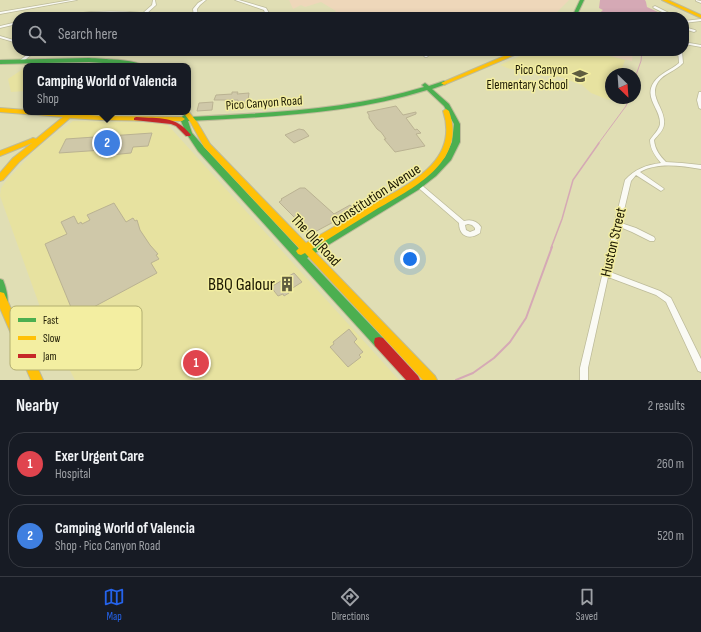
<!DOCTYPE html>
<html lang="en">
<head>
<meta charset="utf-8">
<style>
	body { margin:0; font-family:"Sofia Sans Condensed",sans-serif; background:#20242c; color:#f1f3f6 }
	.compass { position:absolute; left:605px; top:68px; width:36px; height:36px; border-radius:50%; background:#171b24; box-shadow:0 2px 6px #0003; rotate:155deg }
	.you { position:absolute; left:410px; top:259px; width:14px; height:14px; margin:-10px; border:3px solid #fff; border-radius:50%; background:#1a73e8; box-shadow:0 0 0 6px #1a73e833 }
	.badge { display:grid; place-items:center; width:26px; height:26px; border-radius:50%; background:#2563eb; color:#fff; font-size:13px; font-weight:700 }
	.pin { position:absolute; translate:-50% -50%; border:2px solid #fff; box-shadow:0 1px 4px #0006 }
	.popup { position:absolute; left:23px; top:63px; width:168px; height:52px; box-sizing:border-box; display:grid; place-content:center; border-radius:8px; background:#171b24; filter:drop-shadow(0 1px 3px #0005); font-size:13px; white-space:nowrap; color:#9ea1a6 }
	.popup b { font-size:15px; color:#f1f3f6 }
	.popup::after { content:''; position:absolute; left:50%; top:100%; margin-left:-8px; border:8px solid transparent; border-top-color:#171b24 }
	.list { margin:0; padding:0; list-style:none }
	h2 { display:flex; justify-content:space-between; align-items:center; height:52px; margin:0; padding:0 16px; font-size:17px }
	h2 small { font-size:13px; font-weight:400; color:#9ea1a6 }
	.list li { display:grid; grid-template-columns:26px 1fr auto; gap:12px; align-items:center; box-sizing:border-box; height:64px; margin:0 8px 8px; padding:0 8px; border:1px solid #363941; border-radius:16px }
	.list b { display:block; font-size:15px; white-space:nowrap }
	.list p { margin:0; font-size:13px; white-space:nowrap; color:#9ea1a6 }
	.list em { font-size:13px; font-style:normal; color:#9ea1a6 }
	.icon { flex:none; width:22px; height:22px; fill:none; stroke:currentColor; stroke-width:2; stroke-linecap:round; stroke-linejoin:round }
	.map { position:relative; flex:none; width:701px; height:380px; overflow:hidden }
	.search { position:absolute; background:#171b24; box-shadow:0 2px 6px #0003; left:12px; right:12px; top:12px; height:44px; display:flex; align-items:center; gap:10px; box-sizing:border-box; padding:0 14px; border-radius:16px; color:#9ea1a6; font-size:15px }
	.sheet { height:196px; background:#171b24 }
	nav { display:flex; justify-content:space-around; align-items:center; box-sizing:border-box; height:56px; border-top:1px solid #363941; background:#171b24; font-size:11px; color:#9ea1a6 }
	nav a { display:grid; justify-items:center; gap:2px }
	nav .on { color:#2563eb }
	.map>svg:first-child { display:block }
	.built { fill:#e7e2a0 }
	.green { fill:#eed7ba }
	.water { fill:#d5a9b5 }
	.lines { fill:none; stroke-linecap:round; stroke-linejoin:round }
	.stream-far2 { stroke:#d5a9b5; stroke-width:1 }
	.stream-far1 { stroke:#d5a9b5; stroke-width:1.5 }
	.stream { stroke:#d5a9b5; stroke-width:2 }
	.building { fill:#cfc8a9; stroke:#bab292 }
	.street-casing { stroke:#bdbb9a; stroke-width:1.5 }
	.fast-casing { stroke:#bdbb9a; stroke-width:2 }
	.slow-casing { stroke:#bdbb9a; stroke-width:2 }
	.jam-casing { stroke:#bdbb9a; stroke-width:2 }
	.street { fill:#fafaf4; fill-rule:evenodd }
	.fast { fill:#4caf50; fill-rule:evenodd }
	.slow { fill:#ffc107; fill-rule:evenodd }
	.jam { fill:#c62828; fill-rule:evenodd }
	.labels { text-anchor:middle; stroke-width:3; stroke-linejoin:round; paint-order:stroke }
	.far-poi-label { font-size:13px; fill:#1a1700; stroke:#f3eea1; text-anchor:end }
	.far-street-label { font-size:13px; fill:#1a1700; stroke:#f3eea1 }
	.street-label { font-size:15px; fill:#1a1700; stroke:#f3eea1 }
	.near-poi-label { font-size:18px; fill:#1a1700; stroke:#f3eea1; text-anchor:end }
	.key { fill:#f3eea1; stroke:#b2ae71; stroke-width:1 }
	.key-label { font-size:11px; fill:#1a1700 }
</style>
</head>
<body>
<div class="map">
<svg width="701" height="380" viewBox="0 0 701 380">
	<rect width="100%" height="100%" fill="#e0deb4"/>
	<path class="built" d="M531 51H589L625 60 620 74H611L612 98 609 100 591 93 582 85 560 77 539 75 537 72 530 70 510 69 500 65Z
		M26 67V91L11 92 8 79Z
		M73 121 166 123 399 380H75L48 329 0 196 1 188 6 181 37 148Z"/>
	<path class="green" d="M285 0H569L555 14 542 16 543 17H424L407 13 383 17H330L336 11 321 2 305 7 301 5 293 9 289 0Z
		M589 51H633L632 61Z"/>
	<path class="water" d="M600 0H645L646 2 647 7 660 13 650 16V17H595L603 10 599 8Z"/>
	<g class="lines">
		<path class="stream-far2" d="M635 78 641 61 642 51
			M598 144 626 106 629 98"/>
		<path class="stream-far1" d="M551 248 562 219 573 180 599 143"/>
		<path class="stream" d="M456 380 473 373 494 358 510 342 526 318 552 247"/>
	</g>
	<path class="building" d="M232 92H238L237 94 249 93 247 107 237 108 238 100H214L216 95 232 94Z
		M213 102 212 110 197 111 199 103Z
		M396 106 403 115 416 112V114L406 118 415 130 417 129 421 133 416 134 425 146 395 152 384 139H386L381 132 377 129 369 118V115L367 112Z
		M299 129 304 130 309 136 294 143 285 135Z
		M152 133 148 146 133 147 131 153 100 156 103 150 59 153 66 139Z
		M300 188H305L334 214 350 205 356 210 311 234 279 202 282 200 281 199Z
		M114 203 126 222 133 218 135 221 137 220 140 230 150 245 158 254 156 255 159 259 151 263 157 273 75 317 45 244 67 234 61 222 74 216 78 224 81 222 82 224 90 220 87 215Z
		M294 273 302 282 288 291 289 293 284 296 283 294 278 296 271 287Z
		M349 329 357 339 354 342 363 352 359 355 361 357 348 367 330 347 334 344 333 342Z"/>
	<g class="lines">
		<defs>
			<path id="street" d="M71 0H77L0 14V12Z
				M153 0H155L156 5 145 15 141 17 139 16 141 15 99 13 53 17C59 15 66 14 71 14 95 11 119 11 143 13L152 5Z
				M203 0H206L200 5 197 9 198 17H194L193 9 198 3Z
				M235 0H239L266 8 269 13 266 17H262L265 13 264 10Z
				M696 0 701 1V3L696 1Z
				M655 6 675 16 676 17H672L654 8 653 7Z
				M307 15H308V17H302Z
				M701 19V21L684 23V21Z
				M17 22V24L0 28V26Z
				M684 27 695 30 696 31 694 32 684 29Z
				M0 36 17 41V43L0 38Z
				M684 42 701 45V47L684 44Z
				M32 51H36L21 63H19V61Z
				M420 51H424L428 56 427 57H425Z
				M678 51H682L683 63C676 71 664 73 658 82 648 97 666 109 664 124 664 130 658 135 654 140 655 150 660 156 666 162L682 163 701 165V169C681 166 658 162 640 172L663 188 664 189 661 191 636 175 631 181 621 223 636 228 654 237 655 239 654 241H650L632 232 620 227 610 272 660 291 671 298 701 359V372L698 371 666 302 656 295 608 277 588 368V380H580V368L625 180C635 169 646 165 661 163 655 156 650 149 650 140 653 135 659 130 660 124 661 109 643 98 654 82 660 73 671 70 679 63Z
				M108 59 111 60 106 66H102Z
				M699 92H701V109L699 108 697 100Z
				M416 181 418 182 464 221C471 219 477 221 481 227L480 233C470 240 459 237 459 223L414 184 413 183ZM468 224 472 225 475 228V230L470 232 466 230 465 225Z"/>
			<path id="fast" d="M580 0H584L576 17H572Z
				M89 58C103 59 134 59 145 66L89 62 0 64V60Z
				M444 81 447 83 446 84 432 89 449 104 460 124V142L451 160 436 176 418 190 307 258 383 338 384 342 383 346 379 347 375 346 198 151 186 133 181 121 179 119 187 113 190 115 189 117C268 113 348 110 424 87L422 85 425 83 429 86ZM427 90 444 106 454 124 452 142 445 157 430 172 412 186 302 252 204 147 192 133 188 121C268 117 350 114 427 90Z
				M0 279 3 280C6 287 9 299 7 305L3 306 0 305Z"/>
			<path id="slow" d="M662 0H668L701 15V18Z
				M516 51H524L446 84 444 85 441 83Z
				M0 108 26 110V112L67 113 69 112H76L75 114 101 116 182 117 185 119 182 121 101 120 70 118 19 162 3 180 0 181V173L13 158 32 143 0 156V151L31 139 33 138 36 139 63 117 0 112Z
				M446 109 449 111C468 164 409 190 372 212 352 224 332 237 312 249L435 376 437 380H423L305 253 301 255 298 254 296 251 299 248 204 147 191 123 183 112H188V111L197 122 210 144 306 243C326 232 345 220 365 209 401 187 461 165 443 111Z
				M0 292 4 293 43 380H31L0 308Z"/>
			<path id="jam" d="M136 117C160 119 175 115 191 135L190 136H186L176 126 171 124 134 120V118Z
				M379 337 383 338 418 376 420 380H406L375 346 374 342 375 338Z"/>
		</defs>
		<use href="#street" class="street-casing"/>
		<use href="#fast" class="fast-casing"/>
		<use href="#slow" class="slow-casing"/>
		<use href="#jam" class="jam-casing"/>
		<use href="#street" class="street"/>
		<use href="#fast" class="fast"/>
		<use href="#slow" class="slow"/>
		<use href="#jam" class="jam"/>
	</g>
	<defs>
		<symbol id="school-bare" viewBox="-9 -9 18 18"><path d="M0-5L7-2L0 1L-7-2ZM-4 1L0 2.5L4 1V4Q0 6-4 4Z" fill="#5f5d3f" stroke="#f3eea1" stroke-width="2.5" paint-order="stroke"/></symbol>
		<symbol id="building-bare" viewBox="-9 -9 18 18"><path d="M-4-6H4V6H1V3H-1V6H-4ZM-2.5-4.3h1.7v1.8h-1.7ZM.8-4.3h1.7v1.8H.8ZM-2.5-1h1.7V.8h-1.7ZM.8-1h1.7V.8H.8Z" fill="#5f5d3f" stroke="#f3eea1" stroke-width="2.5" paint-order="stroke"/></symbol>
	</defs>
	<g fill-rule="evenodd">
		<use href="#school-bare" x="569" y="65" width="22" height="22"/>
		<use href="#building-bare" x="276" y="273" width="22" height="22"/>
	</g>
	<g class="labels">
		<g class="far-poi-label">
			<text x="568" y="74">Pico Canyon<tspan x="568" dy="15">Elementary School</tspan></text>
		</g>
		<g class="far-street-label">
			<text transform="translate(264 102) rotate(-4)" y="5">Pico Canyon Road</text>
		</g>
		<g class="street-label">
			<text transform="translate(376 195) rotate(-33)" y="5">Constitution Avenue</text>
			<text transform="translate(316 240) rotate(47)" y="5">The Old Road</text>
			<text transform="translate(613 242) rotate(-77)" y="5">Huston Street</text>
		</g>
		<g class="near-poi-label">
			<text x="275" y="290">BBQ Galour</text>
		</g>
	</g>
	<rect x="10" y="306" width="132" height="64" rx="6" class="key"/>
	<rect x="18" y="318" width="18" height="4" fill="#4caf50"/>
	<rect x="18" y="336" width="18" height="4" fill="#ffc107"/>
	<rect x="18" y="354" width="18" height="4" fill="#c62828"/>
	<g class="key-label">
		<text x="43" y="324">Fast</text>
		<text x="43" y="342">Slow</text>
		<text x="43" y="360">Jam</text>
	</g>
</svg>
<svg class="compass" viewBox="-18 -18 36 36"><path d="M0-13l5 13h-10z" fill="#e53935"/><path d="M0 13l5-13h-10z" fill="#9ea1a6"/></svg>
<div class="you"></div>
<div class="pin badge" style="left:196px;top:363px;background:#e0444e">1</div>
<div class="pin badge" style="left:107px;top:143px;background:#3f7fe0">2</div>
<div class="popup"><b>Camping World of Valencia</b>Shop</div>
<div class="search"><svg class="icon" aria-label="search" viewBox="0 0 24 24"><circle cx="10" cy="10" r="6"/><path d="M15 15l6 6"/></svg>Search here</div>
</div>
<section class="sheet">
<h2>Nearby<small>2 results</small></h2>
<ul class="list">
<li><span class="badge" style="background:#e0444e">1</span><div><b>Exer Urgent Care</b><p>Hospital</p></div><em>260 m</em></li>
<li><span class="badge" style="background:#3f7fe0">2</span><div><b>Camping World of Valencia</b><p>Shop · Pico Canyon Road</p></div><em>520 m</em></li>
</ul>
</section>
<nav>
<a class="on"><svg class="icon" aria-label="map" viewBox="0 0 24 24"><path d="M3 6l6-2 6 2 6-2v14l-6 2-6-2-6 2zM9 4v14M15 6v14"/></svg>Map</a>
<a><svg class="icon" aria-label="directions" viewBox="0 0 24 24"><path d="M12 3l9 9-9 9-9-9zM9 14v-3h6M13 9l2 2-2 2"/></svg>Directions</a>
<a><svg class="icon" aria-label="saved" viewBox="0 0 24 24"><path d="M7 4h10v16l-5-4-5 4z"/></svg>Saved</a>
</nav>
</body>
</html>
